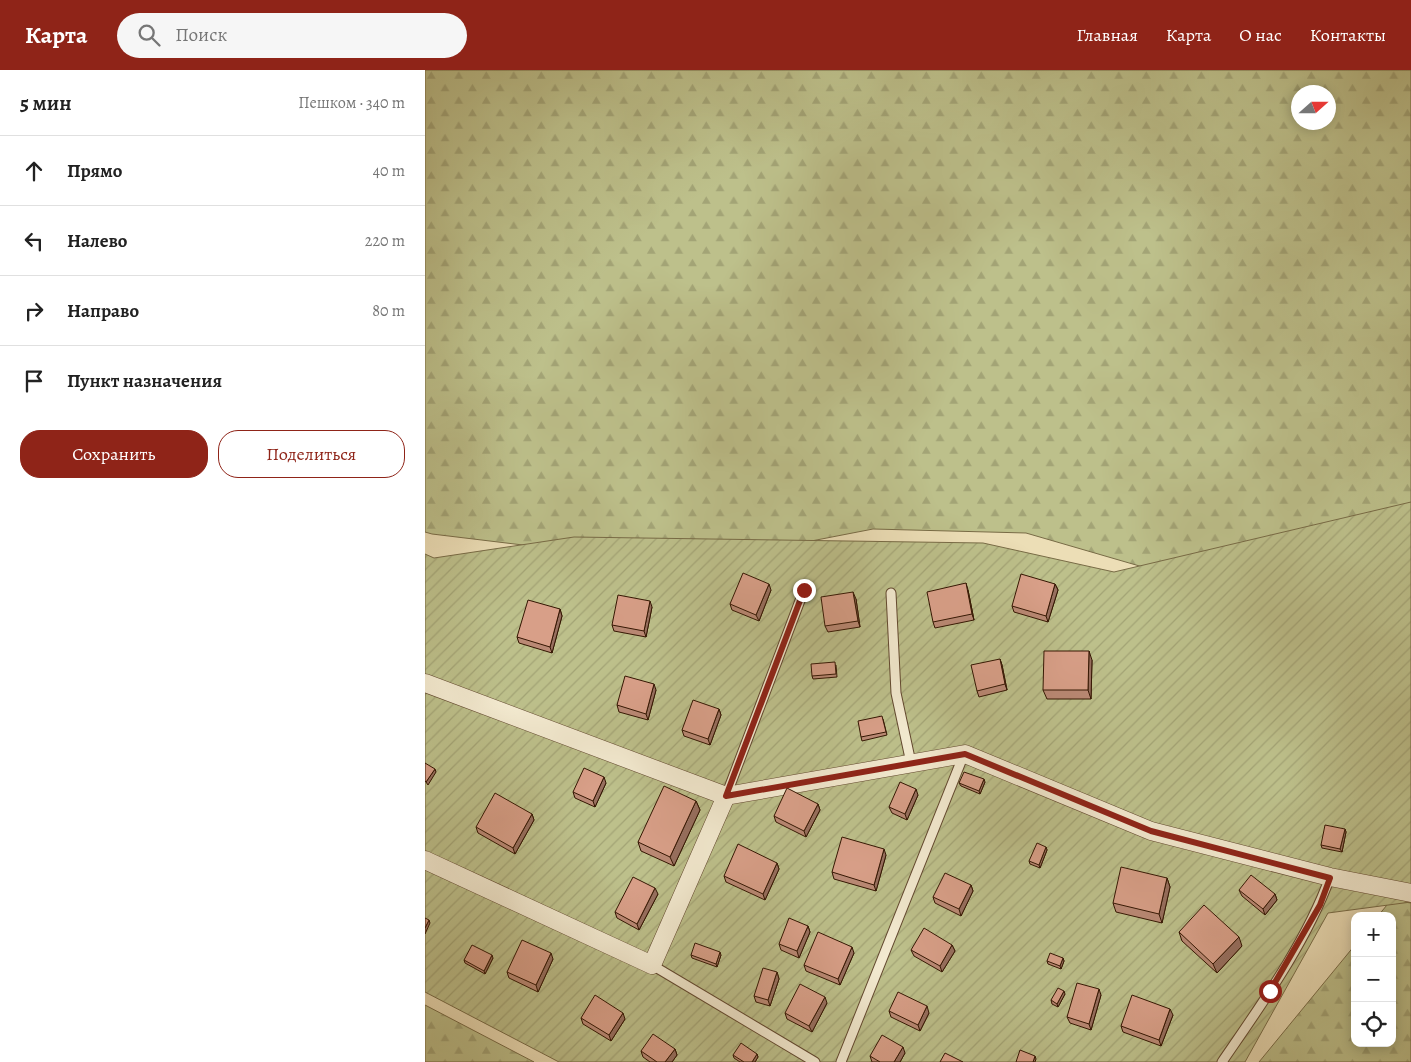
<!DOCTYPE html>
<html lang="ru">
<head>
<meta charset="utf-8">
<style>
	body { margin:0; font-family:Alegreya,serif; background:#f6f6f6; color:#222 }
	.controls { position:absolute; right:15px; bottom:15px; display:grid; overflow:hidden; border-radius:10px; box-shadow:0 2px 12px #0003 }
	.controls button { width:45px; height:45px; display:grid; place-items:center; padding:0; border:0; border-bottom:1px solid #e0e0e0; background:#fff; color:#222; font:25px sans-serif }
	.compass { position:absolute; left:866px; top:15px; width:45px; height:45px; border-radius:50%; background:#fff; box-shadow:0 2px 12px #0003; rotate:69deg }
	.stop { position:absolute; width:15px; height:15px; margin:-11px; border:4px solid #8f2418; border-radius:50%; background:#fff }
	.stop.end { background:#8f2418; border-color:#fff; box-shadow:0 1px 5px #0008 }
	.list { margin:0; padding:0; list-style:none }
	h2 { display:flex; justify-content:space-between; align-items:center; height:65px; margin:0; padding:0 20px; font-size:21px }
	h2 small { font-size:16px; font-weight:400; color:#767676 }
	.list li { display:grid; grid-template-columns:32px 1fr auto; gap:15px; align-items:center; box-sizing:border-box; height:70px; padding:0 20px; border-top:1px solid #e0e0e0 }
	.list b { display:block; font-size:19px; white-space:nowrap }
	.list em { font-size:16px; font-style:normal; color:#767676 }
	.actions { display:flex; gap:10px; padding:15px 20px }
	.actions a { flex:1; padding:11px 0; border:1px solid #8f2418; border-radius:20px; text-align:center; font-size:18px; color:#8f2418 }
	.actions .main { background:#8f2418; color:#fff }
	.icon { flex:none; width:28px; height:28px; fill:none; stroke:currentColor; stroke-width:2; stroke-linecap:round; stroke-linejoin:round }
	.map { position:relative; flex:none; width:986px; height:992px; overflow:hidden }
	header { display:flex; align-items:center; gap:30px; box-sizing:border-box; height:70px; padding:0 25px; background:#8f2418; color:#fff }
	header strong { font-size:24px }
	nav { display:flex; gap:28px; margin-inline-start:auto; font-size:18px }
	.search { width:350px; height:45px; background:#f6f6f6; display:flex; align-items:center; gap:12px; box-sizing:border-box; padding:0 18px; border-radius:28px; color:#767676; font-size:19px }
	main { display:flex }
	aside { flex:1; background:#fff }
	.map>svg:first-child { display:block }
	.forest { fill:url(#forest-firs); stroke:#786b46; fill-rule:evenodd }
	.garden { fill:url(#garden-furrows); stroke:#786b46 }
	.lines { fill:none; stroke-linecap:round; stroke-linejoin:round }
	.lane-casing { stroke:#62482f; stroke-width:11 }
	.street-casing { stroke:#62482f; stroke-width:19 }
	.lane { stroke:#f3ead0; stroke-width:9 }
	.street { stroke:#f3ead0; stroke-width:18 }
	.wall { fill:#ba8975; stroke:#341602 }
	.shaded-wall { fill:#976f5f; stroke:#341602 }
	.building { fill:#d89f88; stroke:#341602 }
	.route { stroke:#8f2418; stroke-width:6 }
</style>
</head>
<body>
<header>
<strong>Карта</strong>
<div class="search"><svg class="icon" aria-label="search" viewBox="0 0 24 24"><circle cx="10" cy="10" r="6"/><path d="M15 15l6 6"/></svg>Поиск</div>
<nav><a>Главная</a><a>Карта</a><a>О нас</a><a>Контакты</a></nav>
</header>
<main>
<aside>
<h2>5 мин<small>Пешком · 340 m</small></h2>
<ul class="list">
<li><svg class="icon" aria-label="ahead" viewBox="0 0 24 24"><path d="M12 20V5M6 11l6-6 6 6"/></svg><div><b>Прямо</b></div><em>40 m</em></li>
<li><svg class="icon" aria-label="left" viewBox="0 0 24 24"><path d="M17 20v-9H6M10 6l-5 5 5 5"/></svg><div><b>Налево</b></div><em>220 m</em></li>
<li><svg class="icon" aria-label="right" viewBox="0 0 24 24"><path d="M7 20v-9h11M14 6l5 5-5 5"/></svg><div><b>Направо</b></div><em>80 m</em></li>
<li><svg class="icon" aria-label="arrive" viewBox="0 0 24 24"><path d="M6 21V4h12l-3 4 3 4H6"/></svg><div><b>Пункт назначения</b></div></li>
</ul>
<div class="actions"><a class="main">Сохранить</a><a>Поделиться</a></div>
</aside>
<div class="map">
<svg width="986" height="992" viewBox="0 0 986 992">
	<defs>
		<pattern id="forest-firs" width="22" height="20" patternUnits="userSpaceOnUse" patternTransform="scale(1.25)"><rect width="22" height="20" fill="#bdc08b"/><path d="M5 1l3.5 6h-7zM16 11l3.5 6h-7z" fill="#a3a476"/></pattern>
		<pattern id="garden-furrows" width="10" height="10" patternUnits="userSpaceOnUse" patternTransform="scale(1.25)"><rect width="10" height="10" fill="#bdc08b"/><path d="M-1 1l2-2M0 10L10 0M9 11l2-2" fill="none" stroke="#a3a476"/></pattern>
	</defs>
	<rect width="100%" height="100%" fill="#ecdeb6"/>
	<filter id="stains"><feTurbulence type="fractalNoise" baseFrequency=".004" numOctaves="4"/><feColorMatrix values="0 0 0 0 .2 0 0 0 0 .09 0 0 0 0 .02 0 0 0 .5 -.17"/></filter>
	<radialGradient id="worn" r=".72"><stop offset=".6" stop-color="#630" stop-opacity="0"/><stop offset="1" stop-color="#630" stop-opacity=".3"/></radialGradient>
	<path class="forest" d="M0 0H986V541L742 504 601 463 448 459 263 495 7 464 0 462ZM874 22H904V52H874Z
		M966 830 986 833V992H834L930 875V973H967V846H953Z
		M0 935 109 992H0Z"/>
	<path class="garden" d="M986 432V832L903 843 820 992H134L0 922V484L9 488 149 467 558 473 689 502Z"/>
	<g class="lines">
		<defs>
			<path id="lane" d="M466 523 471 623 486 693
				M301 726 379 520
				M227 895 390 992
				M416 992 539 684
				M797 992C836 935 881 873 905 807"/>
			<path id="street" d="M0 613 301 726 540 684 726 761 905 807 986 823
				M0 790 227 895 301 726"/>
		</defs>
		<use href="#lane" class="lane-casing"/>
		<use href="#street" class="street-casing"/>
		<use href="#lane" class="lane"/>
		<use href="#street" class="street"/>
	</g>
	<path class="wall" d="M630 514 633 520 623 552 589 542 587 536Z
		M346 520 334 551 307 540 305 534Z
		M543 520 549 550 510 558 508 552Z
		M431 529 435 557 403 562 400 556Z
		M227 537 221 567 189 561 187 555Z
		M135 539 137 546 127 583 94 573 92 567Z
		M575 589 577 595 582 620 554 627 552 621Z
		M667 590 666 629H622L618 620Z
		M411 595 412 607 388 609 387 606Z
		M231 620 223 650 194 642 192 635Z
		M294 639 296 645 285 675 259 666 257 660Z
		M458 649 462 665 437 671 436 667Z
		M560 712 555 724 536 716 534 713Z
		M181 713 170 737 150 728 148 722Z
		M493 725 482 750 467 743 464 737Z
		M271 731 275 740 249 796 216 781 213 772Z
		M393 734 395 740 381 767 351 752 349 746Z
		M107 744 109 750 90 784 53 763 51 757Z
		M920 759 921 762 917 782 897 778 896 775Z
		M621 777 622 780 615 798 605 794 604 791Z
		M461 785 451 821 409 809 407 802Z
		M352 793 354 799 340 830 301 812 299 806Z
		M742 808 745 817 737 853 691 842 688 833Z
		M546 815 548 821 536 846 510 833 508 827Z
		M814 820 850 824 852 830 840 845 817 826Z
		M233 824 214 860 192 848 190 842Z
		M383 856 385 862 374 888 356 880 354 874Z
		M754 862 817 876 792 903 757 871Z
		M527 875 530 881 517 902 489 886 486 880Z
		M429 883 415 915 381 901 379 895Z
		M266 885H296L292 897 267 888Z
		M68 888 60 904 40 893 39 890Z
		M638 888 639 891 636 899 623 894 622 891Z
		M128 889 113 922 84 908 82 902Z
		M352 902 354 909 345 936 331 932 329 926Z
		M640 924 633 937 627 934 626 930Z
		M676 925 666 960 645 953 642 947Z
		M402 933 387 962 362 949 360 943Z
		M464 941 504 943 495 961 466 947Z
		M748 945 736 976 698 962 696 956Z
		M156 948 200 949 186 971 158 954Z
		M250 979 252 985 247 992H225L218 987 216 981Z
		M480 983 475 992H447L445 986Z
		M332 984 333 987 330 992H315L309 988 308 985Z"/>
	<path class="shaded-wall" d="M541 513 543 520 549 550 547 544Z
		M344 514 346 520 334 551 331 545Z
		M630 514 633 520 623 552 621 546Z
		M428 522 431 529 435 557 433 551Z
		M225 531 227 537 221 567 219 561Z
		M135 539 137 546 127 583 125 577Z
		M664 581 667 590 666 629 663 620Z
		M575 589 577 595 582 620 580 614Z
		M229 614 231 620 223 650 221 644Z
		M294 639 296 645 285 675 283 669Z
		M10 699 11 702 3 715 1 712Z
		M179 707 181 713 170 737 168 731Z
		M559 709 560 712 555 724 554 721Z
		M491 719 493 725 482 750 480 744Z
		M271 731 275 740 249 796 245 787Z
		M393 734 395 740 381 767 379 761Z
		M107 744 109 750 90 784 88 778Z
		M920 759 921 762 917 782 915 779Z
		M621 777 622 780 615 798 614 795Z
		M459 779 461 785 451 821 449 815Z
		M352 793 354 799 340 830 338 824Z
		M742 808 745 817 737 853 734 844Z
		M546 815 548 821 536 846 534 839Z
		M230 818 233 824 214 860 212 854Z
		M850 824 852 830 840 845 838 839Z
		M4 850 5 853 0 864V858Z
		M383 856 385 862 374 888 372 881Z
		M814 867 817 876 792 903 788 894Z
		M527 875 530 881 517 902 515 896Z
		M427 877 429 883 415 915 413 909Z
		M295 882 296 885 292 897 291 894Z
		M126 883 128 889 113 922 111 915Z
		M67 885 68 888 60 904 59 901Z
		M638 888 639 891 636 899 635 896Z
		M352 902 354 909 345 936 343 930Z
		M674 919 676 925 666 960 664 954Z
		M639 921 640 924 633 937 632 934Z
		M400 927 402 933 387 962 384 956Z
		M502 936 504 943 495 961 493 955Z
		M745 939 748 945 736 976 734 970Z
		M198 943 200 949 186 971 184 965Z
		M478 977 480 983 475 992H469Z
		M250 979 252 985 247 992H240Z
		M332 984 333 987 330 992H327Z
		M610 986 611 989 610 992H608Z"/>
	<path class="building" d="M318 503 344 514 331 545 305 534Z
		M596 504 630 514 621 546 587 536Z
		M541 513 547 544 508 552 502 522Z
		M428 522 433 551 400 556 396 527Z
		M193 525 225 531 219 561 187 555Z
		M103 530 135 539 125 577 92 567Z
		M619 581H664L663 620H618Z
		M575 589 580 614 552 621 546 595Z
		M410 592 411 604 387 606 386 594Z
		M200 606 229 614 221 644 192 635Z
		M268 630 294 639 283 669 257 660Z
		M457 646 461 662 436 667 433 651Z
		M0 693 10 699 1 712 0 711Z
		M159 698 179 707 168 731 148 722Z
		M539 702 559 709 554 721 534 713Z
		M475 712 491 719 480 744 464 737Z
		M239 716 271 731 245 787 213 772Z
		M362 718 393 734 379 761 349 746Z
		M70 723 107 744 88 778 51 757Z
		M900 755 920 759 915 779 896 775Z
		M417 767 459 779 449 815 407 802Z
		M612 773 621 777 614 795 604 791Z
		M313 774 352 793 338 824 299 806Z
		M696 797 742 808 734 844 688 833Z
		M520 803 546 815 534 839 508 827Z
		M826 805 850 824 838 839 814 820Z
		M208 807 230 818 212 854 190 842Z
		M779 835 814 867 788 894 754 862Z
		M0 848 4 850 0 858Z
		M364 848 383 856 372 881 354 874Z
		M499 858 527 875 515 896 486 880Z
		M393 862 427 877 413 909 379 895Z
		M97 870 126 883 111 915 82 902Z
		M270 873 295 882 291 894 266 885Z
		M47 875 67 885 59 901 39 890Z
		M625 883 638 888 635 896 622 891Z
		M338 898 352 902 343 930 329 926Z
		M652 913 674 919 664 954 642 947Z
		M375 914 400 927 384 956 360 943Z
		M633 918 639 921 632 934 626 930Z
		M473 922 502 936 493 955 464 941Z
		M170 925 198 943 184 965 156 948Z
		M707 925 745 939 734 970 696 956Z
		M228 964 250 979 240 992H232L216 981Z
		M457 965 478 977 469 992H455L445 986Z
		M316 973 332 984 327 992H319L308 985Z
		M595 980 610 986 608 992H591Z
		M520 983 538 992H515Z"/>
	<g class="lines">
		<path class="route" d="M379 520 301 726 540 684 726 761 905 808 895 835 845 921"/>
	</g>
	<rect width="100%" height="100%" filter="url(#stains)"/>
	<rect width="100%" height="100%" fill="url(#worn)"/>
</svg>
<div class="controls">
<button>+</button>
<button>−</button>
<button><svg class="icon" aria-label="locate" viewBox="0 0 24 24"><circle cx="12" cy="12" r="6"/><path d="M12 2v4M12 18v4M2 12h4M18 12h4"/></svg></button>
</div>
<svg class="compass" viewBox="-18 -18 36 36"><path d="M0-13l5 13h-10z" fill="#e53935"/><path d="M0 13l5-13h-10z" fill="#767676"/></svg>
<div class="stop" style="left:845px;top:921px"></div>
<div class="stop end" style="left:379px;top:520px"></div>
</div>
</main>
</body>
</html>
